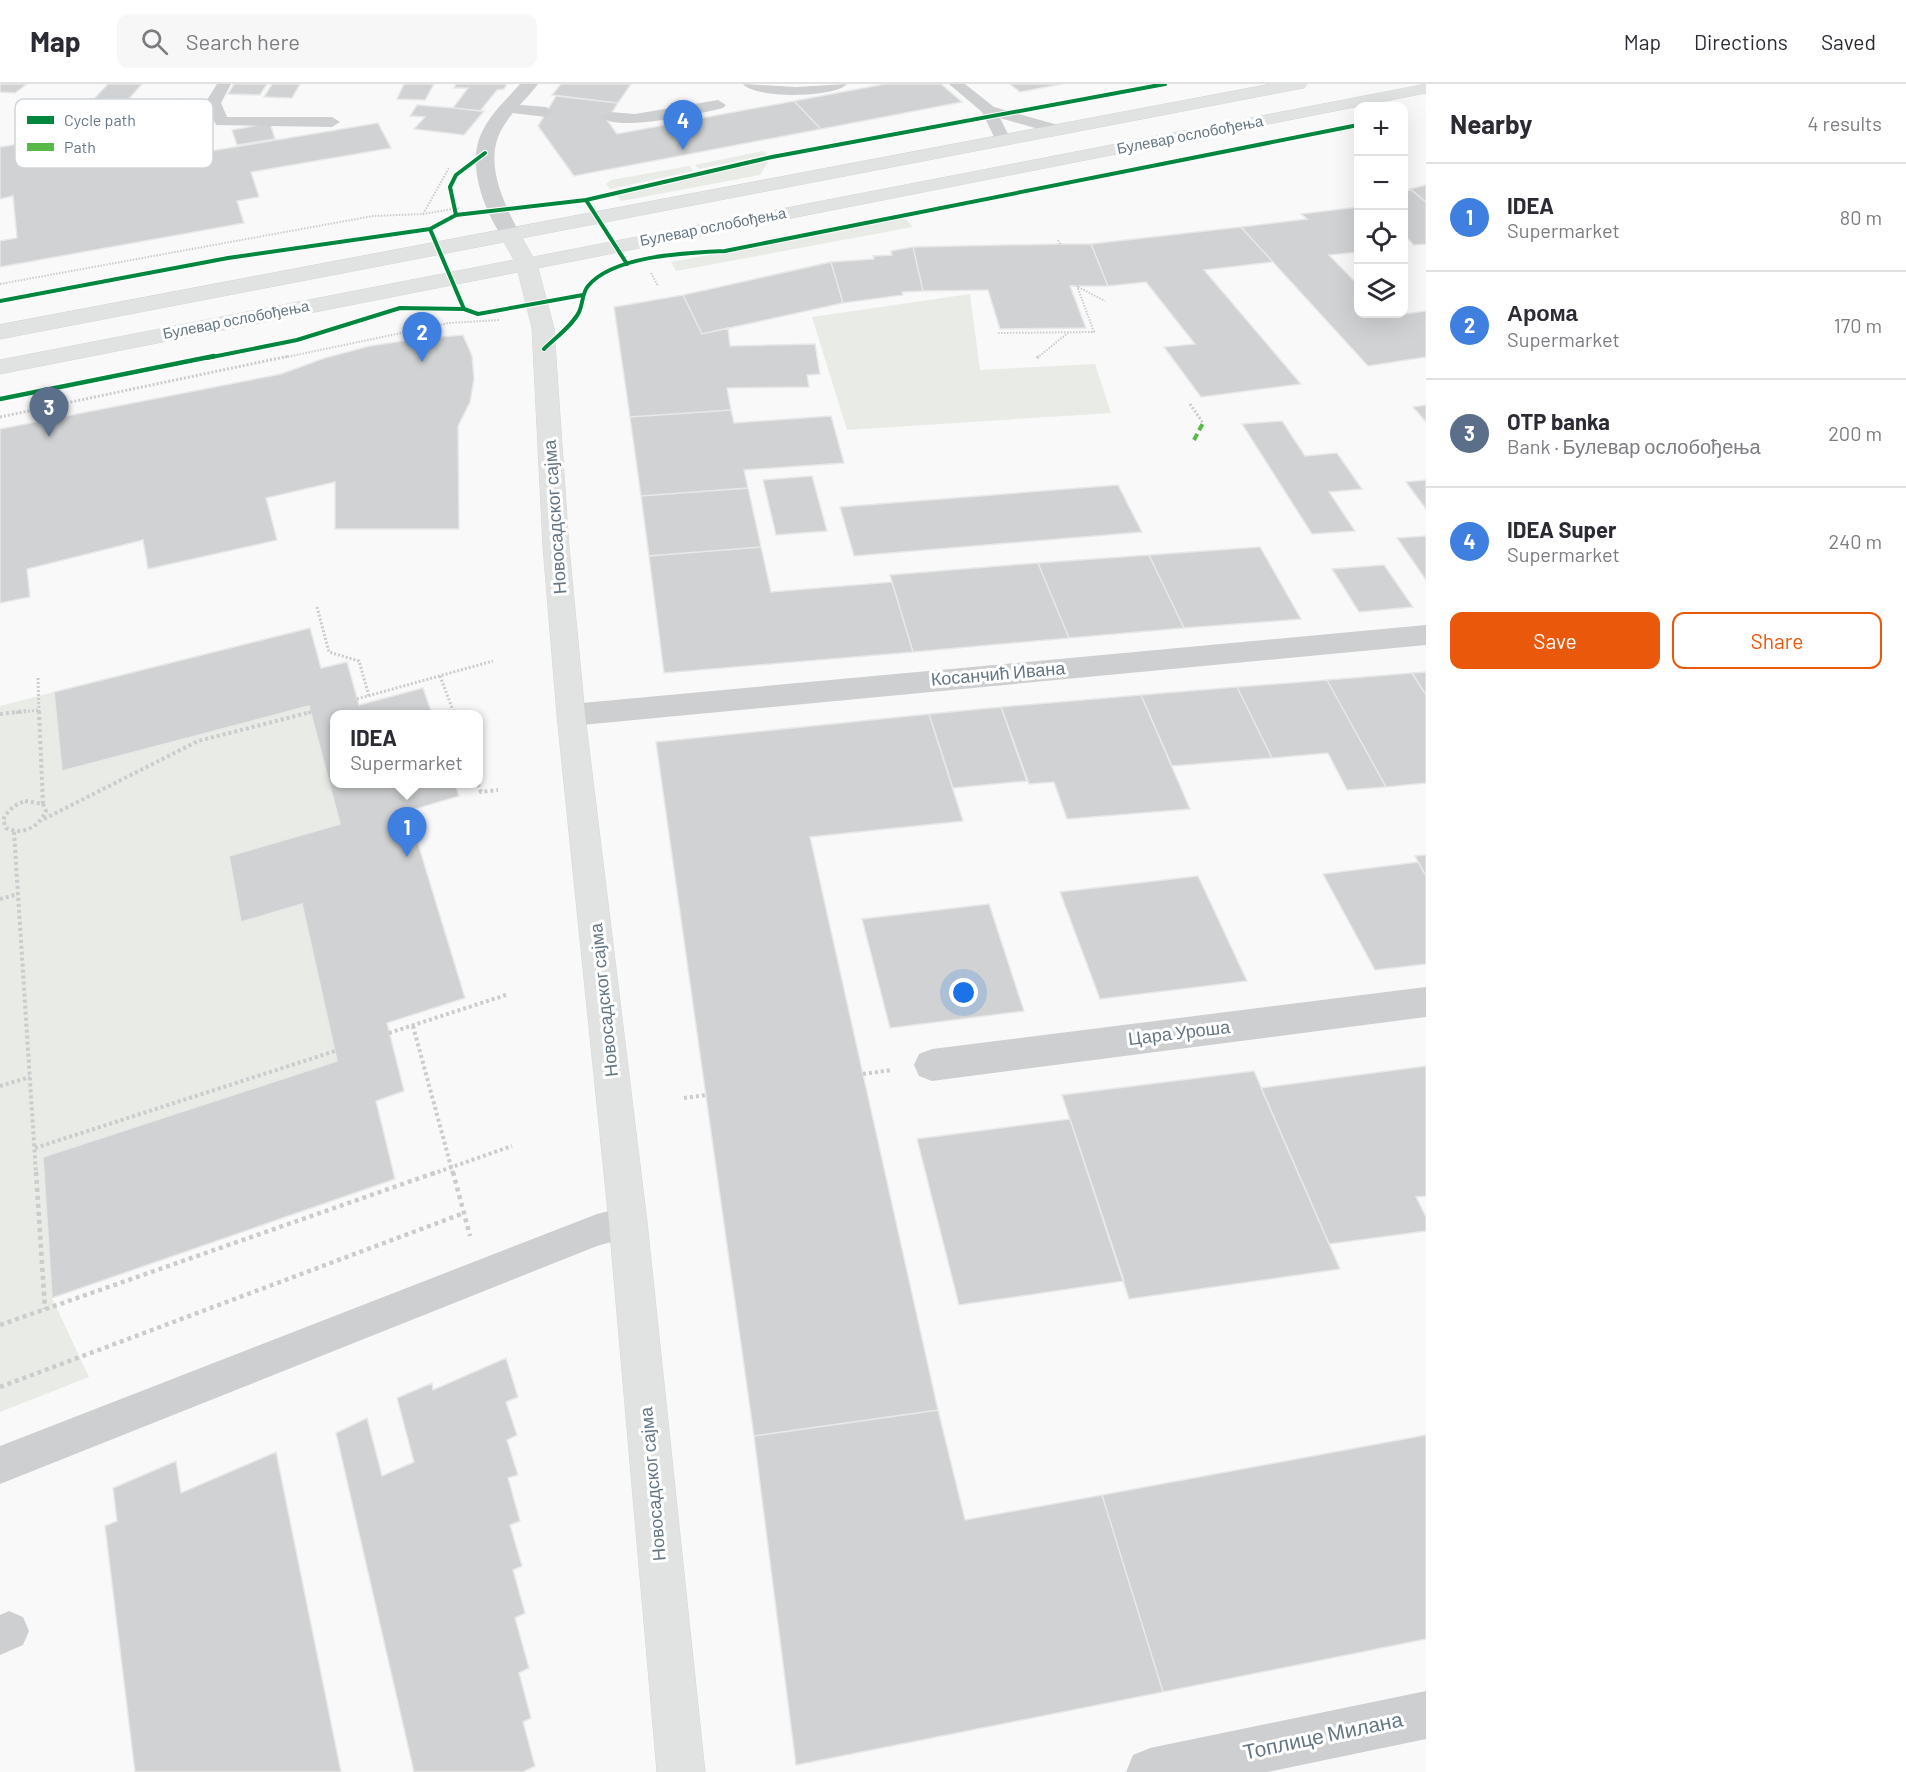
<!DOCTYPE html>
<html lang="en">
<head>
<meta charset="utf-8">
<style>
	body { margin:0; font-family:Barlow,sans-serif; background:#f7f7f7; color:#2b2b33 }
	.controls { position:absolute; right:18px; top:18px; display:grid; overflow:hidden; border-radius:12px; box-shadow:0 6px 24px #0002 }
	.controls button { width:54px; height:54px; display:grid; place-items:center; padding:0; border:0; border-bottom:2px solid #e1e1e2; background:#fff; color:#2b2b33; font:30px sans-serif }
	.you { position:absolute; left:964px; top:909px; width:21px; height:21px; margin:-15px; border:4px solid #fff; border-radius:50%; background:#1a73e8; box-shadow:0 0 0 9px #1a73e833 }
	.badge { display:grid; place-items:center; width:39px; height:39px; border-radius:50%; background:#ea580c; color:#fff; font-size:20px; font-weight:700 }
	.pin { position:absolute; translate:-50% -50px; filter:drop-shadow(0 2px 3px #0008) }
	.pin::after { content:''; position:absolute; top:32px; width:21px; height:18px; background:inherit; clip-path:polygon(0 0,100% 0,50% 100%) }
	.popup { position:absolute; left:330px; top:626px; width:153px; height:78px; box-sizing:border-box; display:grid; place-content:center; border-radius:12px; background:#fff; filter:drop-shadow(0 2px 4px #0005); font-size:20px; white-space:nowrap; color:#7c7c81 }
	.popup b { font-size:22px; color:#2b2b33 }
	.popup::after { content:''; position:absolute; left:50%; top:100%; margin-left:-12px; border:12px solid transparent; border-top-color:#fff }
	.list { margin:0; padding:0; list-style:none }
	h2 { display:flex; justify-content:space-between; align-items:center; height:78px; margin:0; padding:0 24px; font-size:26px }
	h2 small { font-size:20px; font-weight:400; color:#7c7c81 }
	.list li { display:grid; grid-template-columns:39px 1fr auto; gap:18px; align-items:center; box-sizing:border-box; height:108px; padding:0 24px; border-top:2px solid #e1e1e2 }
	.list b { display:block; font-size:22px; white-space:nowrap }
	.list p { margin:0; font-size:20px; white-space:nowrap; color:#7c7c81 }
	.list em { font-size:20px; font-style:normal; color:#7c7c81 }
	.actions { display:flex; gap:12px; padding:18px 24px }
	.actions a { flex:1; padding:14px 0; border:2px solid #ea580c; border-radius:12px; text-align:center; font-size:21px; color:#ea580c }
	.actions .main { background:#ea580c; color:#fff }
	.icon { flex:none; width:33px; height:33px; fill:none; stroke:currentColor; stroke-width:2; stroke-linecap:round; stroke-linejoin:round }
	.map { position:relative; flex:none; width:1426px; height:1688px; overflow:hidden }
	header { display:flex; align-items:center; gap:36px; box-sizing:border-box; height:84px; padding:0 30px; background:#fff; border-bottom:2px solid #e1e1e2 }
	header strong { font-size:28px }
	nav { display:flex; gap:33px; margin-inline-start:auto; font-size:21px }
	.search { width:420px; height:54px; background:#f7f7f7; display:flex; align-items:center; gap:15px; box-sizing:border-box; padding:0 21px; border-radius:12px; color:#7c7c81; font-size:22px }
	main { display:flex }
	aside { flex:1; background:#fff }
	.map>svg:first-child { display:block }
	.green { fill:#e8ebe6 }
	.building { fill:#d0d2d3; stroke:#e8e8e8; stroke-width:1.5 }
	.lines { fill:none; stroke-linecap:round; stroke-linejoin:round }
	.secondary-casing { stroke:#d5d6d7; stroke-width:1 }
	.path-far3 { stroke:#cbcccd; stroke-width:2; stroke-dasharray:1.5 1.5; stroke-linecap:butt }
	.path-far2 { stroke:#cbcccd; stroke-width:3; stroke-dasharray:2 2; stroke-linecap:butt }
	.path-far1 { stroke:#cbcccd; stroke-width:4; stroke-dasharray:3 3; stroke-linecap:butt }
	.path { stroke:#cbcccd; stroke-width:4.5; stroke-dasharray:4 4; stroke-linecap:butt }
	.lane { fill:#cecfd0; fill-rule:evenodd }
	.street { fill:#cecfd0; fill-rule:evenodd }
	.secondary { fill:#e1e2e2; fill-rule:evenodd }
	.quiet { stroke:#58b947; stroke-width:4; stroke-dasharray:7 4; stroke-linecap:butt }
	.cycleway-far1-casing { stroke:#fff; stroke-width:6 }
	.cycleway-casing { stroke:#fff; stroke-width:8 }
	.cycleway-far1 { stroke:#00873e; stroke-width:4 }
	.cycleway { stroke:#00873e; stroke-width:4.5 }
	.labels { text-anchor:middle; stroke-width:6; stroke-linejoin:round; paint-order:stroke }
	.far-street-label { font-size:15px; fill:#657683; stroke:#fff }
	.street-label { font-size:18px; fill:#657683; stroke:#fff }
	.near-street-label { font-size:21px; fill:#657683; stroke:#fff }
	.key { fill:#fff; stroke:#d1d6da; stroke-width:1.5 }
	.key-label { font-size:16px; fill:#657683 }
</style>
</head>
<body>
<header>
<strong>Map</strong>
<div class="search"><svg class="icon" aria-label="search" viewBox="0 0 24 24"><circle cx="10" cy="10" r="6"/><path d="M15 15l6 6"/></svg>Search here</div>
<nav><a>Map</a><a>Directions</a><a>Saved</a></nav>
</header>
<main>
<div class="map">
<svg width="1426" height="1688" viewBox="0 0 1426 1688">
	<rect width="100%" height="100%" fill="#f9f9f9"/>
	<path class="green" d="M763 67 767 71 699 85 695 81Z
		M769 76 760 91 621 117 614 108Z
		M689 82 694 87 610 105 606 100 611 96Z
		M905 134 913 143 676 187 671 178Z
		M970 210 980 286 1095 280 1111 329 847 346 812 233Z
		M54 608 62 687 309 622 340 740 229 772 241 838 302 820 337 977 43 1073 52 1214 89 1293 0 1328V622Z"/>
	<path class="building" d="M0 0H27L15 9 0 8Z
		M108 0H142L125 19 92 17Z
		M234 0H267L260 11 228 10Z
		M272 0H300L292 14 264 13Z
		M404 0H434L425 16 397 15Z
		M456 0H507L504 5 497 6 480 27 453 24 468 4H454Z
		M561 0H631L618 19 552 11Z
		M885 0H941L962 18 821 45 794 17Z
		M1010 0H1062L1020 8Z
		M556 12 618 19 607 36 617 50 794 17 821 45 574 92 538 42Z
		M183 15 199 69 378 39 391 64 251 88 259 113 237 117 244 139 0 183V157L17 154 13 112 0 115V63L56 54 54 35Z
		M417 21 453 24 484 27 464 51 414 45 425 33 410 32Z
		M270 39 275 55 237 61 232 46Z
		M1426 101V118L1410 105Z
		M1412 106 1426 118V160L1414 161 1404 151V107Z
		M1358 123V168L1329 171 1358 201V230H1387L1389 232 1426 227V273L1368 282 1241 143 1307 135 1301 130Z
		M1241 143 1273 178 1204 186 1301 300 1201 313 1164 263 1195 260 1146 198 1108 202 1091 160Z
		M1060 160H1091L1108 202H1070L1086 244 1000 245 988 206 923 207 913 163Z
		M913 163 923 207 902 208 903 211 843 219 831 178 874 175 873 172 892 171 891 167Z
		M831 178 843 219 702 250 683 211Z
		M683 211 702 250 728 244 730 262 815 260 820 290 807 291 809 303 727 304 731 326 630 333 614 223Z
		M463 251 472 272 474 295 470 318 458 342 459 445H335V398L266 414 277 456 148 485 143 456 27 485 30 513 0 519V345L281 290 325 274 370 262 417 255Z
		M1426 321V338L1413 323Z
		M731 326 734 339 831 332 844 379 744 386 748 404 641 412 630 333Z
		M1282 337 1305 372 1337 369 1362 405 1329 408 1355 447 1312 450 1242 340Z
		M812 392 827 447 776 451 763 396Z
		M1426 396V425L1406 398Z
		M1118 401 1142 448 854 472 840 423Z
		M748 404 761 463 649 472 641 412Z
		M1426 452V496L1397 454Z
		M761 463 771 508 892 498 913 568 664 589 649 472Z
		M1260 463 1301 535 1184 544 1149 471Z
		M1149 471 1184 544 1069 554 1038 479Z
		M1038 479 1069 554 913 568 890 491Z
		M1384 481 1413 523 1359 528 1332 485Z
		M310 544 321 584 347 578 359 621 423 604 432 630H335V700H455L459 712 408 727 465 914 387 939 404 1007 376 1017 395 1095 52 1214 43 1073 337 977 302 820 241 838 229 772 340 740 309 622 62 687 54 608Z
		M1426 588V611L1412 589Z
		M1412 589 1426 611V699L1386 703 1327 596Z
		M1327 596 1386 703 1347 706 1328 669 1272 674 1237 603Z
		M1237 603 1272 674 1172 682 1141 611Z
		M1141 611 1190 725 1067 735 1054 698 1029 700 1001 623Z
		M1001 623 1027 697 953 704 929 630Z
		M929 630 963 737 810 753 938 1326 754 1352 656 658Z
		M1426 771V792L1415 772Z
		M1418 778 1426 792V880L1375 886 1323 790Z
		M1198 792 1247 897 1100 915 1060 808Z
		M989 820 1024 927 890 944 862 835Z
		M1426 982V1112L1416 1113 1426 1133V1147L1329 1160 1261 1004Z
		M1254 987 1340 1185 1129 1215 1062 1011Z
		M1070 1035 1124 1197 959 1221 917 1055Z
		M506 1274 518 1313 506 1318 517 1351 507 1356 518 1391 508 1394 520 1437 510 1441 522 1482 513 1486 525 1529 515 1534 529 1584 519 1589 531 1634 523 1638 535 1682 523 1688H414L336 1349 367 1334 382 1392 414 1378 397 1314 432 1299 433 1306Z
		M938 1326 965 1436 1102 1411 1163 1608 796 1681 754 1352Z
		M1426 1351V1555L1163 1608 1102 1411Z
		M276 1368 341 1688H135L105 1442 117 1437 113 1404 176 1377 181 1409Z"/>
	<g class="lines">
		<defs>
			<path id="secondary" d="M1271 0H1307L1304 4 1298 5 522 154 533 173 1426 0V9L538 184 554 244 569 463 585 631 647 1138 705 1688H657L609 1138 557 631 543 463 532 244 518 188 0 290V276L514 176 504 158 0 255V241Z"/>
		</defs>
		<use href="#secondary" class="secondary-casing"/>
		<path class="path-far3" d="M423 130 449 84
			M1058 156 1060 160
			M651 189 658 202
			M0 200 373 132 423 130 459 124
			M1078 203 1105 217
			M998 249 1094 248 1077 202
			M282 274 449 239 499 236
			M1037 274 1069 248"/>
		<path class="path-far2" d="M1037 274 1039 272
			M1190 320 1203 339
			M0 333 289 272
			M317 523 329 568 359 577 369 612
			M440 592 454 629
			M38 594 39 629
			M357 615 493 577
			M12 629 39 626
			M308 629 311 628"/>
		<path class="path-far1" d="M39 627 43 720
			M453 627 454 630
			M0 630 26 627
			M478 700 481 708 498 706
			M25 717 43 720 46 727C39 743 22 752 6 744L3 736C8 726 14 721 25 717Z
			M44 735 198 657 311 628
			M14 748 36 1090
			M0 815 18 810
			M413 942 453 1090
			M389 949 506 911
			M863 990 892 986
			M0 1002 30 993
			M684 1014 706 1011
			M35 1064 335 967
			M432 1090 512 1062"/>
		<path class="path" d="M36 1088 45 1225
			M453 1088 470 1152
			M0 1241 437 1088
			M0 1303 464 1129"/>
		<path class="lane" d="M217 0H231L221 19 227 33H332L340 38 332 43 216 41 205 19Z
			M743 0 796 3 847 0C835 14 755 15 743 0Z
			M949 0H965L994 23 1065 43 1067 46 1059 51 1000 34 1011 56 1009 59H997L982 28Z
			M718 16 726 21 723 24C702 29 616 49 602 33L610 28 635 30Z
			M509 20 546 23 554 28 546 33 504 28 501 25 504 22Z
			M628 1122 640 1126 645 1138 640 1150 597 1162 0 1400V1362L597 1130Z
			M9 1527 23 1533 29 1547 23 1561 0 1571V1531Z"/>
		<path class="street" d="M520 0H538C528 14 514 25 505 40 481 74 503 118 520 150L517 154H503C484 127 466 80 482 48 491 29 507 15 520 0Z
			M1426 541V561L571 642 561 639 557 631 561 623 571 620Z
			M1426 903V933L932 997 919 992 914 981 919 970 932 965Z
			M1426 1607V1655L1267 1688H1126L1133 1671 1150 1664Z"/>
		<use href="#secondary" class="secondary"/>
		<path class="quiet" d="M1194 356 1203 339"/>
		<defs>
			<path id="cycleway-far1" d="M586 116 627 180
				M456 131 586 116 772 73 1165 0
				M430 145 464 225
				M0 217 228 174 430 145 456 131 450 103 456 91 485 69
				M544 265C555 254 572 242 579 228 583 220 582 209 588 202 614 171 687 169 725 167L1358 41
				M207 274 297 256 400 224 464 225 478 230 583 211"/>
			<path id="cycleway" d="M0 315 214 272"/>
		</defs>
		<use href="#cycleway-far1" class="cycleway-far1-casing"/>
		<use href="#cycleway" class="cycleway-casing"/>
		<use href="#cycleway-far1" class="cycleway-far1"/>
		<use href="#cycleway" class="cycleway"/>
	</g>
	<g class="labels">
		<g class="far-street-label">
			<text transform="translate(1190 51) rotate(-11)" y="5">Булевар ослобођења</text>
			<text transform="translate(713 143) rotate(-11)" y="5">Булевар ослобођења</text>
			<text transform="translate(236 236) rotate(-11)" y="5">Булевар ослобођења</text>
		</g>
		<g class="street-label">
			<text transform="translate(555 433) rotate(-94)" y="6">Новосадског сајма</text>
			<text transform="translate(998 590) rotate(-5)" y="6">Косанчић Ивана</text>
			<text transform="translate(604 916) rotate(-96)" y="6">Новосадског сајма</text>
			<text transform="translate(1179 949) rotate(-7)" y="6">Цара Уроша</text>
			<text transform="translate(653 1400) rotate(-95)" y="6">Новосадског сајма</text>
		</g>
		<g class="near-street-label">
			<text transform="translate(1323 1652) rotate(-12)" y="7">Топлице Милана</text>
		</g>
	</g>
	<rect x="15" y="15" width="198" height="69" rx="9" class="key"/>
	<rect x="27" y="32" width="27" height="8" fill="#00873e"/>
	<rect x="27" y="59" width="27" height="8" fill="#58b947"/>
	<g class="key-label">
		<text x="64" y="42">Cycle path</text>
		<text x="64" y="69">Path</text>
	</g>
</svg>
<div class="controls">
<button>+</button>
<button>−</button>
<button><svg class="icon" aria-label="locate" viewBox="0 0 24 24"><circle cx="12" cy="12" r="6"/><path d="M12 2v4M12 18v4M2 12h4M18 12h4"/></svg></button>
<button><svg class="icon" aria-label="layers" viewBox="0 0 24 24"><path d="M12 4l9 5-9 5-9-5zM3 14l9 5 9-5"/></svg></button>
</div>
<div class="you"></div>
<div class="pin badge" style="left:407px;top:773px;background:#3f7fe0">1</div>
<div class="popup"><b>IDEA</b>Supermarket</div>
<div class="pin badge" style="left:422px;top:278px;background:#3f7fe0">2</div>
<div class="pin badge" style="left:49px;top:353px;background:#5c6f8a">3</div>
<div class="pin badge" style="left:683px;top:66px;background:#3f7fe0">4</div>
</div>
<aside>
<h2>Nearby<small>4 results</small></h2>
<ul class="list">
<li><span class="badge" style="background:#3f7fe0">1</span><div><b>IDEA</b><p>Supermarket</p></div><em>80 m</em></li>
<li><span class="badge" style="background:#3f7fe0">2</span><div><b>Арома</b><p>Supermarket</p></div><em>170 m</em></li>
<li><span class="badge" style="background:#5c6f8a">3</span><div><b>OTP banka</b><p>Bank · Булевар ослобођења</p></div><em>200 m</em></li>
<li><span class="badge" style="background:#3f7fe0">4</span><div><b>IDEA Super</b><p>Supermarket</p></div><em>240 m</em></li>
</ul>
<div class="actions"><a class="main">Save</a><a>Share</a></div>
</aside>
</main>
</body>
</html>
